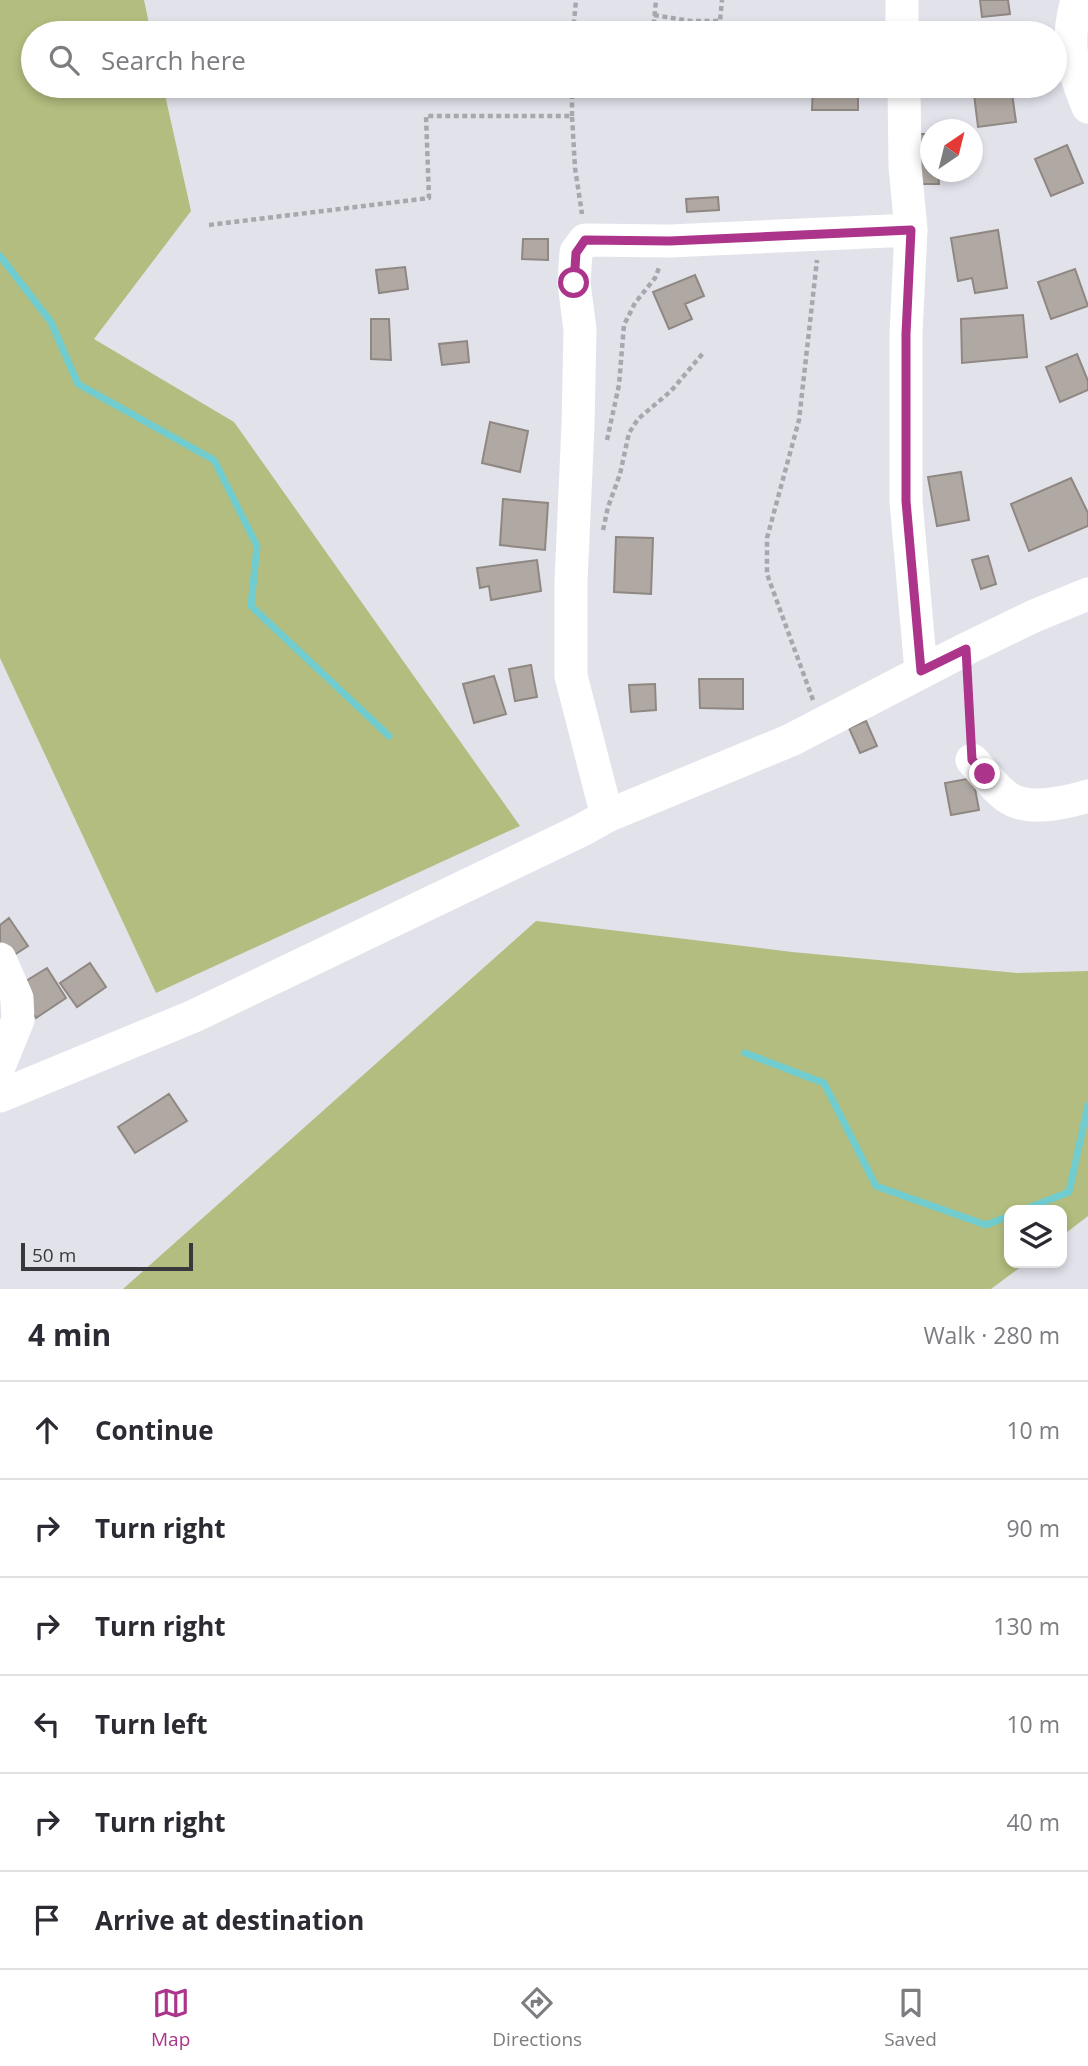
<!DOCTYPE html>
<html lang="en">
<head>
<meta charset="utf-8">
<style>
	body { margin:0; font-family:"Open Sans",sans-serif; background:#f7f7f7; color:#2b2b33 }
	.controls { position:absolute; right:21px; bottom:21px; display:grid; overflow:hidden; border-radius:14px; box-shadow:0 4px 10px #0003 }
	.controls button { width:63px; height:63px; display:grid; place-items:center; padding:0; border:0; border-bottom:2px solid #e1e1e2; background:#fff; color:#2b2b33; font:35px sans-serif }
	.compass { position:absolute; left:920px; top:119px; width:63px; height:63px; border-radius:50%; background:#fff; box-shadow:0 4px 10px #0003; rotate:35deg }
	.scale { position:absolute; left:21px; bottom:18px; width:172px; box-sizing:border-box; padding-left:7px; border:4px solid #39393d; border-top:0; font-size:19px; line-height:24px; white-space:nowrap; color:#39393d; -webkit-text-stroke:5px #e2e2eb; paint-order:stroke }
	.stop { position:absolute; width:21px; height:21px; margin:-16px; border:5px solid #ac358b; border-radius:50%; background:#fff }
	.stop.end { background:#ac358b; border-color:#fff; box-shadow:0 2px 7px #0008 }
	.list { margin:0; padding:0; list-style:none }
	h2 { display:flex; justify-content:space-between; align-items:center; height:91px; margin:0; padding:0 28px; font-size:30px }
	h2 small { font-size:23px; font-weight:400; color:#7c7c81 }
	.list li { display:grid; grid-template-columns:46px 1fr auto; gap:21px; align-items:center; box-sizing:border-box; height:98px; padding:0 28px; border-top:2px solid #e1e1e2 }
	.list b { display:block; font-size:26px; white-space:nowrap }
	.list em { font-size:23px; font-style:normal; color:#7c7c81 }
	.icon { flex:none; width:38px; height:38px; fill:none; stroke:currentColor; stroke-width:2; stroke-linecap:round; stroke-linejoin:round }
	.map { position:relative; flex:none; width:1088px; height:1289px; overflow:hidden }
	.search { position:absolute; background:#fff; box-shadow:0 4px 10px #0003; left:21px; right:21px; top:21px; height:77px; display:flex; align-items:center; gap:18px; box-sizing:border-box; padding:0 24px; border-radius:38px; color:#7c7c81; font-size:26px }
	.sheet { height:679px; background:#fff }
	nav { display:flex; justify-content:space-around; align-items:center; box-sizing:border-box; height:98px; border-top:2px solid #e1e1e2; background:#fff; font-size:19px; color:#7c7c81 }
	nav a { display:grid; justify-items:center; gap:4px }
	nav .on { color:#ac358b }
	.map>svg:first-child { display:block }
	.green { fill:#b2bd7f }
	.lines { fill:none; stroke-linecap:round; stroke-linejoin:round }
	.stream { stroke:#70ccce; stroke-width:7 }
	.building { fill:#b0a8a2; stroke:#8f8782; stroke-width:2 }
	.path { stroke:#a7a7ae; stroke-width:4.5; stroke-dasharray:5 3.5; stroke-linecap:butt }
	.minor { stroke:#fff; stroke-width:33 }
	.route { stroke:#ac358b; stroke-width:9 }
</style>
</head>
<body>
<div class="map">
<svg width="1088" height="1289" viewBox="0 0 1088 1289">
	<rect width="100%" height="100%" fill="#e2e2eb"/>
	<path class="green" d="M0 0H144L151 33H33V86H163L191 211 94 339 234 422 520 826 156 993 0 658Z
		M536 921 792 952 1017 973 1088 971V1216L1062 1236V1210H1009V1263H1026L991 1289H123Z"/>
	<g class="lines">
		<path class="stream" d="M0 256 51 322 78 384 214 460 257 546 251 606 389 736
			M745 1053 824 1083 876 1186 986 1225 1009 1216
			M1023 1210 1069 1192 1088 1105"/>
	</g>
	<path class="building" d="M980 0H1008L1010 14 982 17Z
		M813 86H858V110H812Z
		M973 86H1011L1016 122 978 127Z
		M901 134H930V172H947L938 174 939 184H897Z
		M1067 145 1083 183 1051 196 1035 159Z
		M718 197 719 210 687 212 686 199Z
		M998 230 1007 288 975 293 972 278 958 281 951 238Z
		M523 239H548V260L522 259Z
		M405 267 408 289 379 293 376 270Z
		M1075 269 1088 306 1051 319 1038 282Z
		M695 275 704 296 685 304 692 319 669 329 653 292Z
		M1023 315 1027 357 962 363 961 319Z
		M371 319H389L391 360 371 359Z
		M467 341 469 362 442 365 439 344Z
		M1077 354 1088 381V390L1060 402 1046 367Z
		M490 422 528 431 520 472 482 463Z
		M961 472 969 520 937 526 928 477Z
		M1071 478 1088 513V526L1029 551 1011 504Z
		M503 499 548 503 545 550 500 545Z
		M616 537 653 538 651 594 614 592Z
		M988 556 996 584 981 589 972 560Z
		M537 560 541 591 491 600 489 586 480 588 477 568Z
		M531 665 537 697 515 701 509 669Z
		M494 676 506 714 474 723 463 684Z
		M699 679H743V709L700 708Z
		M655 684 656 710 631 712 629 685Z
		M866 721 877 746 860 753 849 728Z
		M973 778 979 810 951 815 945 783Z
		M9 918 28 946 5 961 0 954V925Z
		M90 963 106 987 77 1007 60 983Z
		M47 968 66 998 36 1018 16 987Z
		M169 1094 187 1121 135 1153 118 1127Z"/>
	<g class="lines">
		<path class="path" d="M654 15 690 21H720L722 0
			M573 33 576 0
			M653 33 656 0
			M572 116V86
			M209 225 429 198 426 116H572L575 168 582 214
			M607 440 619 385 624 325 635 303 655 278 659 268
			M603 530 608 507 620 474 629 433 638 419 671 391 704 352
			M967 677 970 735
			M813 700 767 574V538L799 420 817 260"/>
		<path class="minor" d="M902 0V33
			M1077 0C1065 44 1071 65 1088 107
			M904 86 905 166 911 230 906 334V501L921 671
			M972 760C983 772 994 788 1007 797 1028 812 1064 803 1088 796
			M607 816 571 676V582L578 425 580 330 574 283 576 252 585 240 670 241 911 230
			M0 959 17 998 18 1020 0 1064
			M0 1096 194 1016 582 830 607 816 791 740 966 649 1034 616 1088 594"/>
	</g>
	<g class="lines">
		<path class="route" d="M574 283 576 253 585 240 670 241 911 230 906 334V501L921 671 966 649 972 760 985 774"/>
	</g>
</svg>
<div class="controls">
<button><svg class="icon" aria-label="layers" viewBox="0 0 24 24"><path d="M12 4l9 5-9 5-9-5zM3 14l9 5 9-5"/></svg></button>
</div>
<svg class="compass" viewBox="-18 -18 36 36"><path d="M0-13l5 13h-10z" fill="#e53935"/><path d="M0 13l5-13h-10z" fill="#7c7c81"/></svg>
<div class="scale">50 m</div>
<div class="stop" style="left:574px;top:283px"></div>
<div class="stop end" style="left:985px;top:774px"></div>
<div class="search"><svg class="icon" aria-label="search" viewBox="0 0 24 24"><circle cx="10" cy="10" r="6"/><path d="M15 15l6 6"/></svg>Search here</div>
</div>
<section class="sheet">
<h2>4 min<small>Walk · 280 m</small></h2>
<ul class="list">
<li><svg class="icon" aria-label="ahead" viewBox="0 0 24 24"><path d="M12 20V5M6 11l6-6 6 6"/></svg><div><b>Continue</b></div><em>10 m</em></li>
<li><svg class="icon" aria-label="right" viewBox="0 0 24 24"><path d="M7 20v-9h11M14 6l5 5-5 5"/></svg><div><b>Turn right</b></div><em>90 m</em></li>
<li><svg class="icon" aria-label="right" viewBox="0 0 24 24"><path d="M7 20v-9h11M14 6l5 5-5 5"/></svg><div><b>Turn right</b></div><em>130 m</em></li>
<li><svg class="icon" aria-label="left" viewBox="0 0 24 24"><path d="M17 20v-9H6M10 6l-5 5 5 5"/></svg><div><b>Turn left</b></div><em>10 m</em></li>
<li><svg class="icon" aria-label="right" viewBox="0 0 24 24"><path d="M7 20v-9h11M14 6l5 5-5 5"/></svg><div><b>Turn right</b></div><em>40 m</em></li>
<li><svg class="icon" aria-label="arrive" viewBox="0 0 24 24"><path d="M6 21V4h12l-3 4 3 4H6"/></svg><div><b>Arrive at destination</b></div></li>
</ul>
</section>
<nav>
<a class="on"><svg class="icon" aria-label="map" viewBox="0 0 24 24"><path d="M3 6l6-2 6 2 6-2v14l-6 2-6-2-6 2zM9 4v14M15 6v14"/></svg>Map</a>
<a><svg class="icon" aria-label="directions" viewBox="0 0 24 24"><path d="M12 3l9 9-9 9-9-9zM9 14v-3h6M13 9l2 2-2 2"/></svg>Directions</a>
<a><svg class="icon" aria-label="saved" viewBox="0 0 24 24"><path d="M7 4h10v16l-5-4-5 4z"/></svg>Saved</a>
</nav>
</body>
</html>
